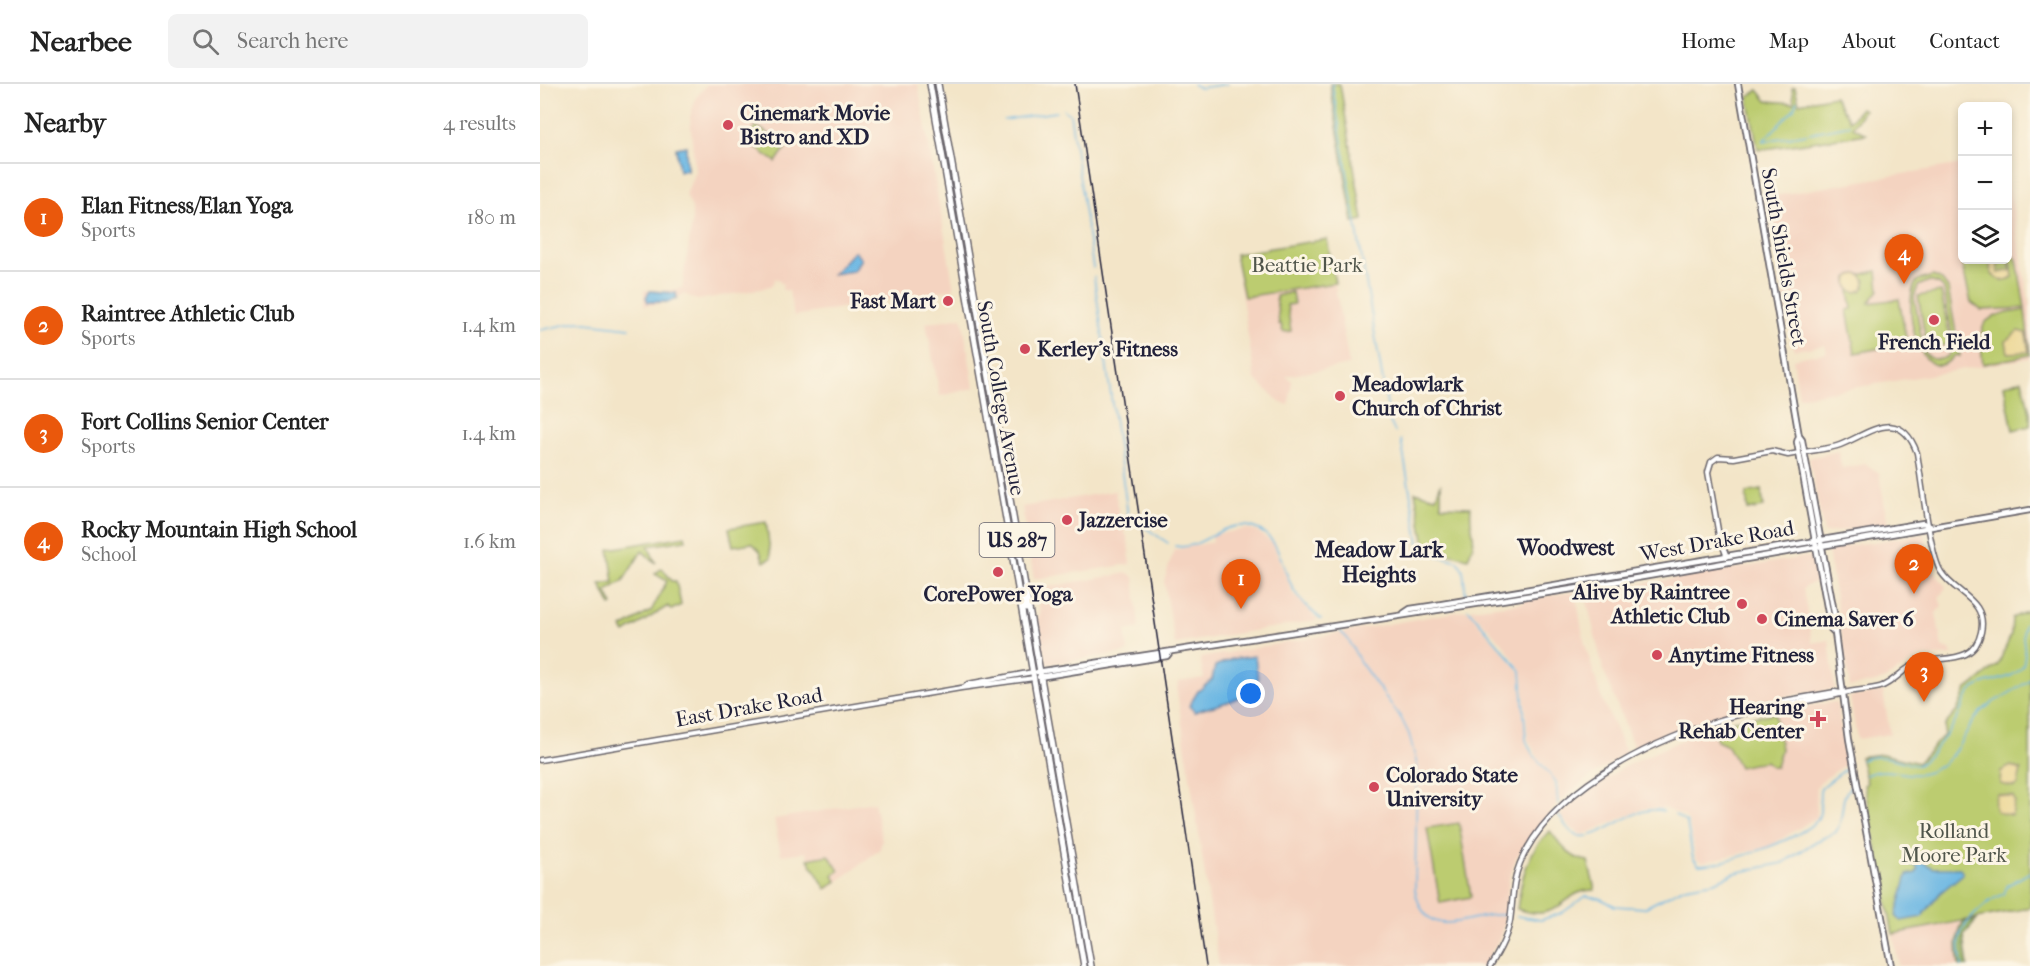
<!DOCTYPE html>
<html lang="en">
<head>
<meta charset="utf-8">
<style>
	body { margin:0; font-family:"IM FELL French Canon",serif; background:#f2f2f2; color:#222 }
	.controls { position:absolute; right:18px; top:18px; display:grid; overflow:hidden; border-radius:9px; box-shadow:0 3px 9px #0003 }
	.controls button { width:54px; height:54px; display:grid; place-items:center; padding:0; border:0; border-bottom:2px solid #e0e0e0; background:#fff; color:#222; font:30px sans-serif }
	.you { position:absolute; left:711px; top:610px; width:21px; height:21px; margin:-15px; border:4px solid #fff; border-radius:50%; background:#1a73e8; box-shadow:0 0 0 9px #1a73e833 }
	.badge { display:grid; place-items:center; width:39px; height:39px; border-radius:50%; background:#ea580c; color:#fff; font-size:20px; font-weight:700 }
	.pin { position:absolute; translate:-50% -50px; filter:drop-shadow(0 2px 3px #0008) }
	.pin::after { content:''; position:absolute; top:32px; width:21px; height:18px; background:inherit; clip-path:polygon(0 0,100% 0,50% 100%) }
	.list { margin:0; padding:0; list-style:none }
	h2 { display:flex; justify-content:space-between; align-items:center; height:78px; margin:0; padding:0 24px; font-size:26px }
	h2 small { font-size:20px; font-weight:400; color:#767676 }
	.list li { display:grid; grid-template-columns:39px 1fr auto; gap:18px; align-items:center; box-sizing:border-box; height:108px; padding:0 24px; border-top:2px solid #e0e0e0 }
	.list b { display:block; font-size:22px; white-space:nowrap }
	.list p { margin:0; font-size:20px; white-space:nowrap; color:#767676 }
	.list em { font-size:20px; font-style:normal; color:#767676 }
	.icon { flex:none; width:33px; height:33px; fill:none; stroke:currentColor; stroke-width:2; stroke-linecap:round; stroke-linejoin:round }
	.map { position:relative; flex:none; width:1490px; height:882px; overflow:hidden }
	header { display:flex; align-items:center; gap:36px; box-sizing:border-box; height:84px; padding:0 30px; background:#fff; border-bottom:2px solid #e0e0e0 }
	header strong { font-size:28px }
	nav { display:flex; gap:33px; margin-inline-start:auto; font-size:21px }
	.search { width:420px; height:54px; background:#f2f2f2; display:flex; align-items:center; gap:15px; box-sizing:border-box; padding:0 21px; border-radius:9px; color:#767676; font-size:22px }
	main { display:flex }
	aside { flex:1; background:#fff }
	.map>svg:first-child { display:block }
	.built { fill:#f4d3c0 }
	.green { fill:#bccc6f; stroke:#6f7755; stroke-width:1.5; fill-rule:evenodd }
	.forest { fill:#95b062; stroke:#5c694e; stroke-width:1.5 }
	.sand { fill:#eeda9e; stroke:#887e6c; stroke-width:1.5 }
	.water { fill:#69b6e3; stroke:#466c8f; stroke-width:1.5 }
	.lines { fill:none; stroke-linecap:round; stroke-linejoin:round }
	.stream { stroke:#69b6e3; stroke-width:1.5 }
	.secondary-casing { stroke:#6b666c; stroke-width:7 }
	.primary-casing { stroke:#6b666c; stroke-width:8 }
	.highway-casing { stroke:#6b666c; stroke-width:8 }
	.secondary { stroke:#fff; stroke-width:4 }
	.primary { stroke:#fff; stroke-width:4.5 }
	.highway { stroke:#fff; stroke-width:5 }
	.rail { stroke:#22223b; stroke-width:1.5 }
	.poi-dot { fill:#d1495b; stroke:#fcf5e5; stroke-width:2 }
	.labels { text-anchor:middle; stroke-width:6; stroke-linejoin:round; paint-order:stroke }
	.shield { fill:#fcf5e5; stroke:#63616e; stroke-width:1.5 }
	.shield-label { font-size:20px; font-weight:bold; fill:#22223b }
	.poi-label { font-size:21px; font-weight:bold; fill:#22223b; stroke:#fcf5e5; text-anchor:start }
	.street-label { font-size:21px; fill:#22223b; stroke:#fcf5e5 }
	.park-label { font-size:21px; fill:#50554b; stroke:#fcf5e5 }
	.neighbourhood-label { font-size:22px; font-weight:bold; fill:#22223b; stroke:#fcf5e5 }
</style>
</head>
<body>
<header>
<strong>Nearbee</strong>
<div class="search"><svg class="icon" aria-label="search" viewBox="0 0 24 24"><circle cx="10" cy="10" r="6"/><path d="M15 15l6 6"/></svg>Search here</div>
<nav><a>Home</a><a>Map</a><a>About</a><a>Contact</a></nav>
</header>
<main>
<aside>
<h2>Nearby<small>4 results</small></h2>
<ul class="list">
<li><span class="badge">1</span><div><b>Elan Fitness/Elan Yoga</b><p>Sports</p></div><em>180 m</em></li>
<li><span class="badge">2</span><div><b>Raintree Athletic Club</b><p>Sports</p></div><em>1.4 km</em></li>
<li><span class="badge">3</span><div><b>Fort Collins Senior Center</b><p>Sports</p></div><em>1.4 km</em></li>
<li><span class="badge">4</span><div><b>Rocky Mountain High School</b><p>School</p></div><em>1.6 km</em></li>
</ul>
</aside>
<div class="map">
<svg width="1490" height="882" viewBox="0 0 1490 882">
	<rect width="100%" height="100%" fill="#fcf5e5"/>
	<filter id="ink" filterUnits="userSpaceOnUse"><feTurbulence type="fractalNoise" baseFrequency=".0167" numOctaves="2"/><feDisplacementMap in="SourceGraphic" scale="12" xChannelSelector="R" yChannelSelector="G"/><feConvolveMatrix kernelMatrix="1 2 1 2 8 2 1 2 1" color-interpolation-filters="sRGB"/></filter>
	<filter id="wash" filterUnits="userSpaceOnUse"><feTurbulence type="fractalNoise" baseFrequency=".008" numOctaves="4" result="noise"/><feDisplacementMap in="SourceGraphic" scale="24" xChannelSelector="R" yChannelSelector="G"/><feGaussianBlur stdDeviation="1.35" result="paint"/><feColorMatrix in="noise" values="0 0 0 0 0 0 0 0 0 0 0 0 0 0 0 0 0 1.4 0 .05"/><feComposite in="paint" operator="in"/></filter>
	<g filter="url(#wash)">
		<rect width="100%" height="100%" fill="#f3e5c8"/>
		<path class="built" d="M167 0H378L414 205 254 232 249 207 244 206 241 204 244 201 235 194 232 201 221 205 157 216 144 210 130 218 104 222V206L124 207 142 204 152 139V124L146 111 155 87 150 33 156 14Z
			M1422 80V176H1468V96L1490 225V274L1259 313 1253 275 1287 268 1285 261 1254 266 1227 113Z
			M787 155 809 281 746 292 752 297 749 321 741 319 715 295 695 170Z
			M422 233 434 304 400 312 386 239Z
			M1298 367 1302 384 1326 380 1339 389 1348 441 1284 449 1269 374Z
			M575 407 580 435 588 456 590 480 494 495 482 423Z
			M707 445 718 448 733 460 753 510 778 536 635 560 624 497 634 466 673 458 672 451Z
			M1384 450 1393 486 1406 503 1399 514 1402 522 1396 529 1402 563 1410 566 1412 571 1379 573 1344 596 1310 603 1288 465Z
			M1272 472 1278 496 1263 504 1272 559 1289 556 1295 605 1241 613 1184 629 1094 664 1063 585 1045 509Z
			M588 489 594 493 599 544 585 547 588 568 507 580 497 536 500 530 496 505Z
			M1032 508 1036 512 1044 557 1061 613 1086 669 1047 695 1019 718 1018 699 998 674 988 655 982 587 964 561 930 525 983 519 984 516Z
			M927 526 980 588 986 661 1013 696 1017 712 1016 721 976 774 969 796 964 840 960 853 944 882H679L637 608 638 598 664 594 660 574Z
			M1343 607 1350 650 1317 655 1310 613Z
			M1294 618 1297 619 1306 680 1280 698 1276 704 1277 733 1228 763 1162 778 1156 774 1149 738 1144 732 1124 724H1105L1042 751 1029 742 1020 731 1043 710 1085 682 1159 648 1196 636Z
			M334 718 342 756 340 765 287 806 270 780 266 768 241 771 234 735Z
			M1423 838 1416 854 1419 882H1359L1353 850Z"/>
		<path class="green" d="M790 0H800L823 136 813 138Z
			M1255 3 1259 19 1294 12 1310 37 1321 24 1324 26 1313 43 1326 50 1218 66 1208 13 1218 6 1227 17 1254 19 1252 4Z
			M216 42 247 62 236 78 206 57Z
			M787 155 795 199 704 213 695 170Z
			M1468 169 1473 170 1477 176 1485 224 1441 226 1431 218 1421 177 1468 176Z
			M1337 187 1339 206 1329 219 1359 215 1367 259 1315 269 1307 226 1312 225 1307 194Z
			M1393 192 1402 196 1408 204 1420 272 1415 271C1380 313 1359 213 1378 196ZM1389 197 1399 200 1404 205 1413 259 1409 271C1400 278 1390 277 1384 267L1374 213 1378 202Z
			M752 208 754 220 747 221 751 247 743 248 741 240H739L736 212Z
			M1401 208 1411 260 1387 264 1378 212Z
			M1485 226 1490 271 1443 280C1437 234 1442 233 1485 226Z
			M1482 296 1490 329V342L1473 346 1464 301Z
			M901 399V422L931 423C928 447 940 449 928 474L890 465 885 461 875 408 896 413Z
			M1221 406 1224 423 1208 426 1206 409Z
			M226 438 231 474 224 478 220 467 212 459 193 462 189 444Z
			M145 452 146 456 108 462 116 479 102 467 83 497 66 507 73 521 71 522 60 500 74 498 69 465Z
			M122 484 132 497H136L141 521 131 526 128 522 85 549 82 544 111 527 127 497 115 490Z
			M1490 526V824L1353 850 1324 701 1327 699 1320 673 1342 670 1378 679 1404 651 1405 641 1417 627 1426 606 1458 581 1471 551 1472 534Z
			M1235 629 1241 665 1236 683H1232L1226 677 1199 683 1188 662 1177 657 1173 644 1196 636Z
			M919 739 931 813 900 819 887 744Z
			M1010 747C1021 761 1030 775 1048 777L1055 806C1023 804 1022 841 977 825 981 796 987 767 1010 747Z
			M289 771 299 787 293 791 297 797 286 805 268 775Z"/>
		<path class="forest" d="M1437 836 1424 851 1428 882H1419C1417 865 1415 854 1423 838Z"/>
		<path class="sand" d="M1470 173 1473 193C1460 201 1447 192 1451 177L1465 176 1458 177V189L1471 186 1468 175Z
			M1307 199a9 9 0 1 1 18 0a9 9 0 1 1-18 0Z
			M1478 247 1486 249 1489 268 1468 269 1466 257Z
			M1471 682 1481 686 1478 701 1474 703 1460 700 1461 687Z
			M1457 710 1473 713 1475 717 1472 731C1455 730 1451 726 1457 710Z"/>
		<path class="water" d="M146 62 147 86 139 87 136 64Z
			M314 167 321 175 313 187 293 190Z
			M110 207 136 209 137 214 129 218H108L106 213Z
			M715 572 718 595C705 619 677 619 655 628L649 622 658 607 672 596 675 582 692 575Z
			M1370 771 1393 784H1420L1423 790 1400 809 1382 833 1361 837 1356 832 1367 791 1376 789 1378 785 1376 781H1371Z"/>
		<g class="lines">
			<path class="stream" d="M653 0 660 4 687 0
				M792 0 850 338 855 348
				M1257 17 1254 25 1223 57 1267 50
				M524 26 530 30 553 184
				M464 36 516 28
				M1270 49 1310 41
				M554 193 588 432 628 459
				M0 246 38 238 90 244
				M861 356 879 459 888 469 918 477 923 486 926 512
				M635 462C664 468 680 433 714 444 742 453 741 486 755 508 762 519 771 527 781 535
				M928 525 981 587 986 656 992 669 1016 698 1018 720
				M799 546 808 555 820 578 861 634 869 650 877 681 875 806C887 864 930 827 965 831
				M1321 676C1346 666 1372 684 1378 681 1389 676 1413 643 1419 631 1423 622 1426 610 1435 604 1448 595 1475 597 1483 581 1490 565 1475 549 1490 533
				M1326 691C1349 680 1369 696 1389 688 1416 677 1421 653 1437 632 1450 616 1475 609 1490 595
				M1135 731 1147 739 1153 774 1159 781C1184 781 1261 755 1277 736 1284 727 1277 713 1281 704L1307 684
				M1019 732C1024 739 1030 750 1039 752 1062 757 1095 718 1123 727
				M977 832 1001 836 1022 829 1046 812 1059 814 1075 822 1104 824 1145 803 1175 798 1195 789 1243 779 1275 758 1296 748C1306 733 1298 715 1311 702
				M1422 882C1421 873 1418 861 1420 853 1422 839 1451 813 1464 810L1467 802 1490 788"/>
		</g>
	</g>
	<g filter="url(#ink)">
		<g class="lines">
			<defs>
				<path id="secondary" d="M1187 473 1179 452 1168 388 1171 378 1178 373 1194 374 1232 367 1248 371 1259 369
					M425 603 428 600 493 588
					M1238 621 1243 617 1295 608 1302 609
					M0 676 421 604 494 594
					M950 882C959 868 967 854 970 837 973 817 972 798 980 779 1011 706 1106 660 1177 637 1219 623 1262 620 1304 609 1316 606 1329 606 1340 603 1355 598 1364 583 1378 579 1402 571 1434 582 1441 548 1448 516 1415 510 1401 488 1390 472 1381 393 1377 369 1359 319 1325 353 1297 362 1287 365 1275 366 1264 368"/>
				<path id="primary" d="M1198 0 1259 352 1262 356 1296 539 1295 549
					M1259 352 1257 358 1291 545 1295 549 1309 655 1351 882
					M864 529 870 525 890 522 1383 439 1390 442
					M497 588 1039 504 1490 426
					M499 593 627 572 630 568"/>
				<path id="highway" d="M390 0 544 882
					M398 0 551 882
					M478 506 482 508 486 525"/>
			</defs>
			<use href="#secondary" class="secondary-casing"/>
			<use href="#primary" class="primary-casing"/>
			<use href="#highway" class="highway-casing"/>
			<use href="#secondary" class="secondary"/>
			<use href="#primary" class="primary"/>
			<use href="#highway" class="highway"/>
			<path class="rail" d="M535 0 666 882"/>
		</g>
	</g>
	<g class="poi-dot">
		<circle cx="188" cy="41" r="6"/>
		<circle cx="408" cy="217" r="6"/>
		<circle cx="1394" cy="236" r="6"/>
		<circle cx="485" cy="265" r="6"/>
		<circle cx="800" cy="312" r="6"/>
		<circle cx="527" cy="436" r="6"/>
		<circle cx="458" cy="488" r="6"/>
		<circle cx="1202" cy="520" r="6"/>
		<circle cx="1222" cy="535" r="6"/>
		<circle cx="1117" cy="571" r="6"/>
		<path d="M1275 626h6v6h6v6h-6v6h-6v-6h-6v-6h6z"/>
		<circle cx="834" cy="703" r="6"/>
	</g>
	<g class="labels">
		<rect class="shield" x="439.5" y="439" width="75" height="34" rx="4.5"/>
		<g class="shield-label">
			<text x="477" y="463">US 287</text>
		</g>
		<g class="poi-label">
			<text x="200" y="36">Cinemark Movie<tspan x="200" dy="24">Bistro and XD</tspan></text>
			<text x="396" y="224" text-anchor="end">Fast Mart</text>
			<text x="1394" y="265" text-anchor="middle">French Field</text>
			<text x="497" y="272">Kerley's Fitness</text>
			<text x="812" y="307">Meadowlark<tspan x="812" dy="24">Church of Christ</tspan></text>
			<text x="539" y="443">Jazzercise</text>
			<text x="1190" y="515" text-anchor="end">Alive by Raintree<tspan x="1190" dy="24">Athletic Club</tspan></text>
			<text x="458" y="517" text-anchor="middle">CorePower Yoga</text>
			<text x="1234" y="542">Cinema Saver 6</text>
			<text x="1129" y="578">Anytime Fitness</text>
			<text x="1264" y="630" text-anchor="end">Hearing<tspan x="1264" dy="24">Rehab Center</tspan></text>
			<text x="846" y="698">Colorado State<tspan x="846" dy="24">University</tspan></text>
		</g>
		<g class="street-label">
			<text transform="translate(1244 173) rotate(80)" y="7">South Shields Street</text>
			<text transform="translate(461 314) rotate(80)" y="7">South College Avenue</text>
			<text transform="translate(1177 457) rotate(-10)" y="7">West Drake Road</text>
			<text transform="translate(209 623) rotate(-10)" y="7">East Drake Road</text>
		</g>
		<g class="park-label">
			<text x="767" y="188">Beattie Park</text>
			<text x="1414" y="754">Rolland<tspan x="1414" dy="24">Moore Park</tspan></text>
		</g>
		<g class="neighbourhood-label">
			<text x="1026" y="471">Woodwest</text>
			<text x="839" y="473">Meadow Lark<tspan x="839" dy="25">Heights</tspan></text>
		</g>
	</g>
</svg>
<div class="controls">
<button>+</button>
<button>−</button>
<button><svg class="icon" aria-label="layers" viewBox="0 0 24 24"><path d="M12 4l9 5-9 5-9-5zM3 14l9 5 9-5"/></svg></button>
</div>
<div class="you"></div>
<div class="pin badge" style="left:701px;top:525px">1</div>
<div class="pin badge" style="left:1374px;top:510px">2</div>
<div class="pin badge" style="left:1384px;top:618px">3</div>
<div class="pin badge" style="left:1364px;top:200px">4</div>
</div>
</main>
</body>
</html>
